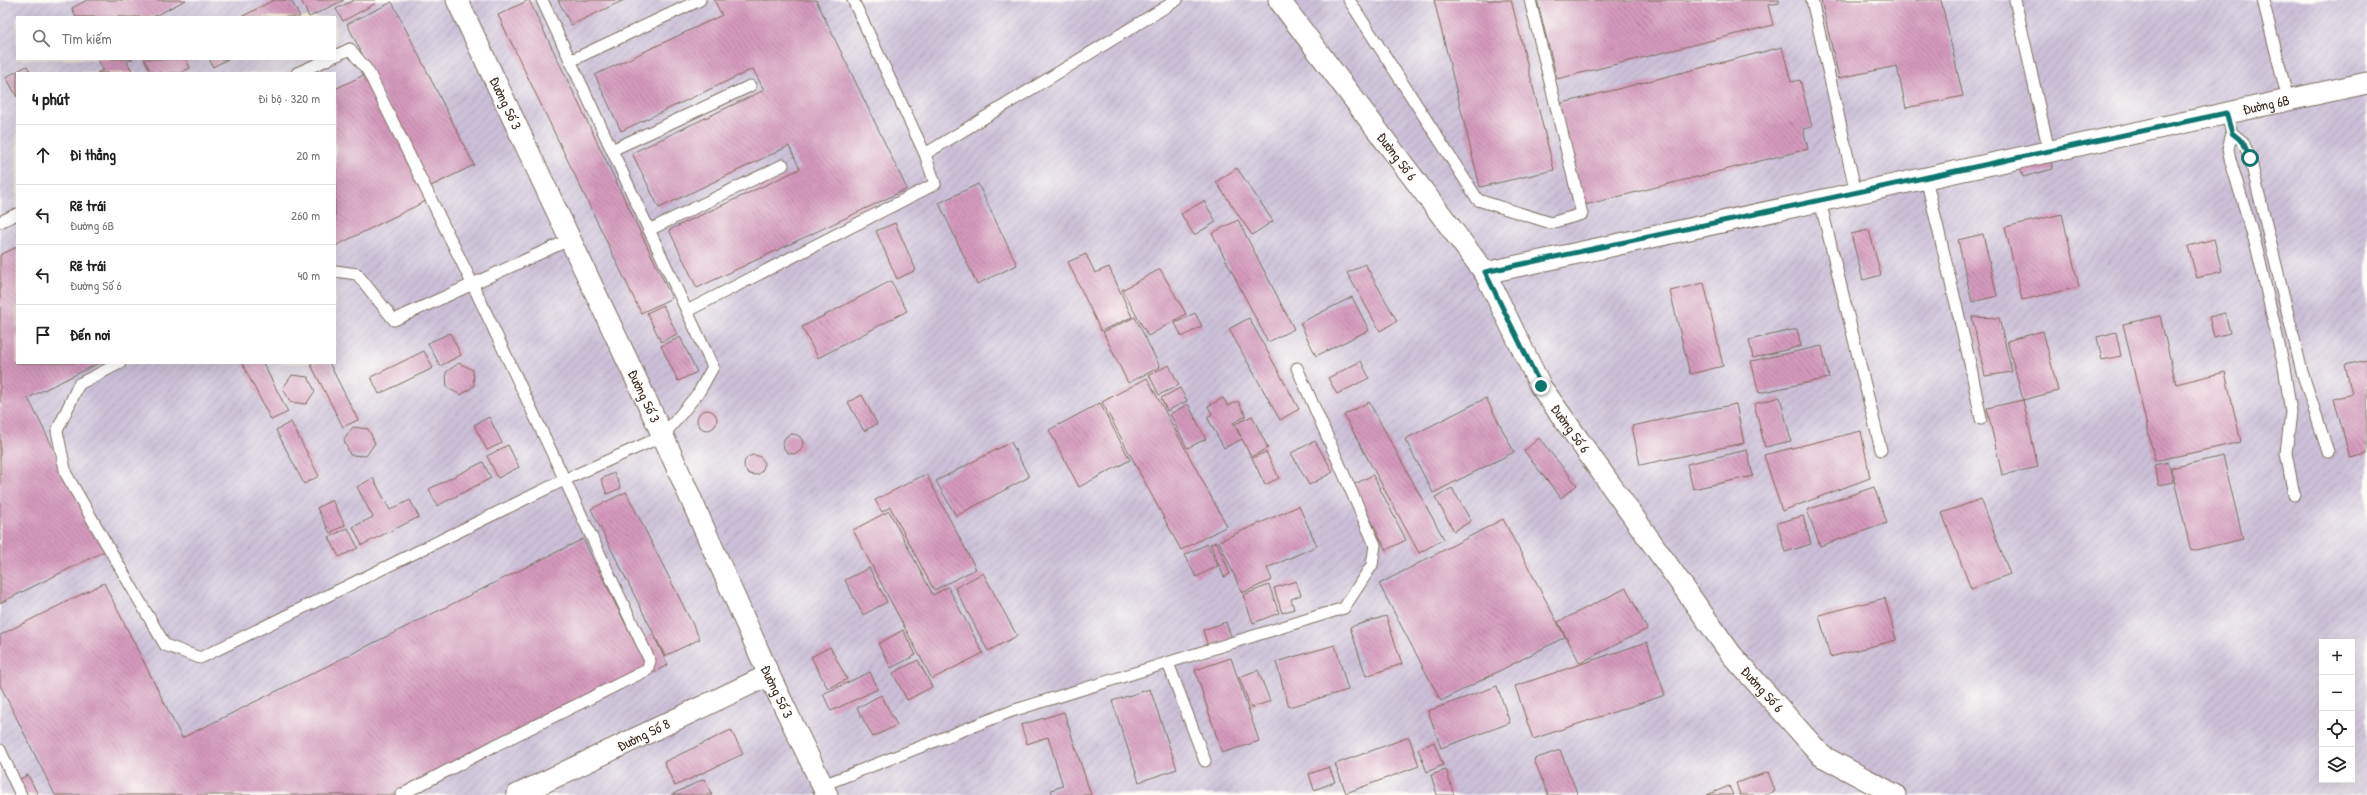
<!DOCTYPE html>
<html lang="vi">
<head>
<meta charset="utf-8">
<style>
	body { margin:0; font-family:"Patrick Hand",sans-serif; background:#f2f2f2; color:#222 }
	.controls { position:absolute; right:12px; bottom:12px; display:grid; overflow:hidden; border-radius:0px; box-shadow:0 4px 16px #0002 }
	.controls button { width:36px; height:36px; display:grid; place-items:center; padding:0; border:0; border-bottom:1px solid #e0e0e0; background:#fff; color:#222; font:20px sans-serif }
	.stop { position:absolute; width:12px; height:12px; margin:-9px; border:3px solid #0f766e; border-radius:50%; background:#fff }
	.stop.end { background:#0f766e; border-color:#fff; box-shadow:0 1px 4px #0008 }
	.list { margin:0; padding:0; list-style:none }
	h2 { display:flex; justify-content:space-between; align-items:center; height:52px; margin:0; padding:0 16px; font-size:17px }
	h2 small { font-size:13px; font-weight:400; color:#767676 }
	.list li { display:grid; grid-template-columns:26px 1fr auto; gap:12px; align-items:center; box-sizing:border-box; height:60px; padding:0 16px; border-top:1px solid #e0e0e0 }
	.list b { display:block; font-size:15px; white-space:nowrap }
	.list p { margin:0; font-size:13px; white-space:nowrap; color:#767676 }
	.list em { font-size:13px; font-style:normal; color:#767676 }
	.icon { flex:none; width:22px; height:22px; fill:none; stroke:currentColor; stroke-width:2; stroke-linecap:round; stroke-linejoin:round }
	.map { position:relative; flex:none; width:2367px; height:795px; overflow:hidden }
	.search { position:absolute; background:#fff; box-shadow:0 4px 16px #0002; left:16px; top:16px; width:320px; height:44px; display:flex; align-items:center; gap:10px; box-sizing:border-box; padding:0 14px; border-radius:0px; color:#767676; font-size:15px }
	.panel { position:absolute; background:#fff; box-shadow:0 4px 16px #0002; left:16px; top:72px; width:320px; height:292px; border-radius:0px }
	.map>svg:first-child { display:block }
	.industrial { fill:url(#industrial-furrows); fill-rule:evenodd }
	.building { fill:url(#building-back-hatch) }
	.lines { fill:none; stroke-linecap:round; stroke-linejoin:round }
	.service-casing { stroke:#7d6e5f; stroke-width:13 }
	.minor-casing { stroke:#7d6e5f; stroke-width:23 }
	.service { stroke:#fff; stroke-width:11 }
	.minor { stroke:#fff; stroke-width:21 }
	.route { stroke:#0f766e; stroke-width:5 }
	.labels { text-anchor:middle; stroke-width:3; stroke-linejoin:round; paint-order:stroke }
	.street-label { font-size:14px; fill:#3b2a1e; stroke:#fdfcf7 }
</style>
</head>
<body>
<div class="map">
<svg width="2367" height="795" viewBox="0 0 2367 795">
	<defs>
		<pattern id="industrial-furrows" width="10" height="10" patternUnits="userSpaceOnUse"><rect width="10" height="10" fill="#cabfd6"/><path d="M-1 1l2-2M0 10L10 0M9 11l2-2" fill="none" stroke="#aea4b7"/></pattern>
		<pattern id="building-back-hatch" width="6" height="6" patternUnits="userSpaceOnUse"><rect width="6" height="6" fill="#d49abc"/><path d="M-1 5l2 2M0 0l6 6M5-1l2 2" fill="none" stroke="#ad7e98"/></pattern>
	</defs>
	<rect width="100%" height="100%" fill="#fdfcf7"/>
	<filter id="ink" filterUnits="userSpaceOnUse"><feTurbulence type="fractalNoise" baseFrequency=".025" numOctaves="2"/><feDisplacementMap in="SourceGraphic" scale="8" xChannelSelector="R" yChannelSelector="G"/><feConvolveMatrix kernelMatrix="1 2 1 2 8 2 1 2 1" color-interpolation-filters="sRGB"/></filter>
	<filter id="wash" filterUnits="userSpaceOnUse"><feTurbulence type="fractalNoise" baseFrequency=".012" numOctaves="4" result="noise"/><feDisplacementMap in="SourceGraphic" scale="16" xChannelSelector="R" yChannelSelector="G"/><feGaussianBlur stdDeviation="0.9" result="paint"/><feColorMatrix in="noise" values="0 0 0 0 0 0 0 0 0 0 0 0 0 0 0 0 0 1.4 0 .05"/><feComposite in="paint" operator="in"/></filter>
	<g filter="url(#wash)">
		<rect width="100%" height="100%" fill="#f7ebd8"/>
		<path class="industrial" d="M0 0H2367V795H0ZM17 17H335V59H17ZM17 73H335V363H17ZM2322 642H2352V780H2322Z"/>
		<g id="blocks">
			<path class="building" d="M87 0H186L153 17H76L72 8Z
				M274 0H291L300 17H241Z
				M301 0H344L309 17Z
				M354 0H375L376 3 343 21 336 9Z
				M529 0 672 298 641 313 498 15Z
				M558 0H624L571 25Z
				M714 0H816L907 189 697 288 669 230 800 169 789 146 659 208 632 153 764 90 753 69 621 131 595 75 722 15Z
				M1434 0H1511L1554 170 1480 187Z
				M1537 0H1779V3L1768 5 1773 25 1557 79Z
				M1821 0H1941L1963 96 1906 108 1897 66 1839 78Z
				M392 2 474 165 429 187 347 24Z
				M1782 47 1791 82 1800 80 1812 127 1803 129 1808 149 1585 205 1559 104Z
				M98 59H133L127 62 133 73H97L103 70Z
				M144 59H186L190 68 180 73H151Z
				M209 59H228L213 67Z
				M27 66 31 73H17V97L6 77Z
				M368 73 430 199 335 246V89Z
				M2049 156 2053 169 2023 177 2019 163Z
				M1237 168 1273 221 1252 235 1216 182Z
				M978 184 1017 265 977 284 939 203Z
				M1204 201 1216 222 1194 235 1181 214Z
				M2062 214 2079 287 2022 300 2005 227Z
				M1238 220 1294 329 1268 342 1212 233Z
				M895 223 916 270 897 279 876 231Z
				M1869 230 1881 275 1863 280 1851 234Z
				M1983 234 1997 296 1972 302 1958 240Z
				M2214 239 2222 271 2197 278 2188 246Z
				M17 247V363H99L28 398 105 551 0 603V255Z
				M1086 254 1095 273 1109 267 1132 317 1101 331 1068 262Z
				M1365 264 1397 321 1380 331 1347 273Z
				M1160 269 1186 314 1148 336 1122 290Z
				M891 281 907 311 818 358 802 327Z
				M1704 283 1723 366 1690 374 1670 291Z
				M1352 297 1369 330 1316 356 1300 323Z
				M663 305 677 334 661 342 647 313Z
				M1195 313 1202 326 1182 337 1175 323Z
				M2225 313 2230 333 2214 337 2209 317Z
				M2160 316 2176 384 2225 372 2241 442 2155 461 2123 324Z
				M1135 317 1160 367 1128 383 1103 332Z
				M1972 317 1999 318 2012 372 1985 376Z
				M1249 318 1299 409 1280 420 1229 329Z
				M1797 329 1801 346 1753 358 1749 340Z
				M2043 331 2058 391 2023 400 2038 467 2002 475 1987 408 2023 400 2007 341Z
				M2116 332 2121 356 2102 360 2097 337Z
				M450 333 461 355 440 366 428 343Z
				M680 337 697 372 678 381 661 346Z
				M1822 346 1829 378 1759 393 1751 361Z
				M424 351 433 368 379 394 371 377Z
				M2367 360V454L2350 458 2334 399 2352 394 2345 365Z
				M1361 361 1369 378 1337 394 1328 378Z
				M242 363H263L288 412 271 420Z
				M310 363H329L358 420 343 427Z
				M459 363 473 370 474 386 461 395 447 388 446 372Z
				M1169 365 1179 385 1159 395 1149 375Z
				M292 375 308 377 315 391 306 404 290 402 283 388Z
				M1147 378 1227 526 1181 550 1102 402Z
				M1180 388 1187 401 1167 411 1161 398Z
				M862 395 877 424 864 431 848 402Z
				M1780 397 1791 441 1765 447 1754 404Z
				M1223 398 1228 406 1238 401 1246 416 1233 423 1241 437 1235 424 1252 416 1268 448 1251 457 1242 439 1224 448 1207 417 1212 414 1208 406Z
				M1486 398 1514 452 1433 493 1405 439Z
				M1369 402 1444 539 1419 553 1344 415Z
				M1100 403 1130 460 1079 487 1049 430Z
				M1188 404 1206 439 1187 448 1170 414Z
				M1736 404 1744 443 1640 465 1632 426Z
				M697 420a10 10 0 1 1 20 0a10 10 0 1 1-20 0Z
				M489 417 502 443 487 450 474 425Z
				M291 422 319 476 304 484 276 430Z
				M353 427 368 429 375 443 366 456 350 455 344 440Z
				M1861 431 1870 478 1782 511 1764 455Z
				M783 444a10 10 0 1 1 20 0a10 10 0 1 1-20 0Z
				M1539 438 1577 485 1561 498 1524 451Z
				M1315 441 1333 472 1309 485 1291 453Z
				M1011 442 1029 477 956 516 936 481Z
				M508 445 519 467 498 478 487 456Z
				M1747 450 1753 476 1693 489 1687 464Z
				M1266 452 1279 478 1265 485 1252 458Z
				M744 465a10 10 0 1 1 20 0a10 10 0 1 1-20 0Z
				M2223 456 2243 539 2191 551 2171 468Z
				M483 462 491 478 437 506 429 489Z
				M2168 462 2173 482 2159 485 2154 465Z
				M614 473 621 488 607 494 601 479Z
				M926 474 976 569 934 590 890 507 882 512 875 500Z
				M1373 475 1406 540 1386 550 1353 485Z
				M373 478 390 510 410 500 419 517 362 545 353 527 373 517 357 487Z
				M1874 487 1887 523 1820 546 1807 510Z
				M1452 488 1471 521 1454 531 1435 497Z
				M626 492 700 639 665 656 591 509Z
				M1981 499 2010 574 1971 589 1942 513Z
				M332 500 345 525 330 533 317 508Z
				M1299 506 1317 546 1267 568 1272 580 1242 593 1219 541Z
				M889 511 933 595 948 587 983 653 932 679 853 530Z
				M1803 516 1811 544 1785 552 1777 523Z
				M1503 519 1565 637 1441 701 1379 584Z
				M348 528 358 548 339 557 329 537Z
				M583 539 635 643 653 634 668 665 406 795H55L0 685V635L104 583 182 738Z
				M1217 542 1230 574 1224 577 1210 544Z
				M1207 544 1218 566 1196 577 1185 555Z
				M869 568 887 602 863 615 845 580Z
				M983 573 1017 636 988 651 955 588Z
				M1296 581 1301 595 1291 599 1294 609 1282 613 1274 588Z
				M1269 585 1279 613 1253 623 1243 595Z
				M1626 588 1647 629 1580 663 1558 622Z
				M1885 598 1896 640 1830 657 1819 615Z
				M1386 616 1402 664 1366 676 1350 627Z
				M1226 622 1232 639 1208 647 1203 630Z
				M903 630 916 655 891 668 878 644Z
				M1647 642 1665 695 1533 739 1515 686Z
				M1335 645 1348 690 1289 707 1276 662Z
				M830 647 847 679 828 689 811 657Z
				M1231 658 1259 741 1222 753 1195 670Z
				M918 660 932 687 907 700 893 673Z
				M1258 670 1270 701 1251 708 1239 677Z
				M870 672 878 689 831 711 823 694Z
				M1497 686 1510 723 1441 748 1428 711Z
				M1150 689 1177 769 1139 782 1112 701Z
				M881 695 897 725 873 737 857 708Z
				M1064 712 1091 795H1053L1051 790 1063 786 1048 737 1027 744 1021 725Z
				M731 730 743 754 675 786 664 762Z
				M1409 737 1419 766 1346 793 1335 764Z
				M1434 742 1443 765 1427 772 1418 749Z
				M1560 750 1578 795H1548L1534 759Z
				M1329 767 1335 782 1314 790 1309 774Z
				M1446 770 1454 795H1437L1431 775Z
				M1768 772 1775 791 1765 795H1740L1736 783Z
				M28 775 38 795H23L16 781Z
				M704 779 712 795H671Z
				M1729 786 1733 795H1707Z"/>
		</g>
	</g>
	<g filter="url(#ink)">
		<use href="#blocks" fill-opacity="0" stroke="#7d6e5f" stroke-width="1"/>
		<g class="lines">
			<defs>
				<path id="service" d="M1349 0 1478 200 1551 223 1582 214 1530 0
					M1812 0 1856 193
					M2015 0 2049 151
					M2263 0 2288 100
					M335 56 350 49 368 71 472 283 650 661 647 670 494 746 401 795
					M570 61 700 0
					M297 73 329 59
					M2226 113 2232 133 2243 142 2250 158 2302 372 2328 452
					M2232 133 2228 149 2230 159 2257 249 2284 367 2291 412 2286 453 2294 495
					M612 150 750 86
					M925 154 1177 0
					M1926 178 1970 363 1981 419
					M1820 201 1881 450
					M0 222 17 214
					M649 230 783 165
					M335 271 357 274 394 320 571 239
					M687 311 935 184 925 154 853 0
					M120 363 79 384 57 431 66 474 165 645 200 658 564 480 663 436 699 392 713 367 542 0
					M1168 663 1205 761
					M0 750 21 795
					M823 785 1012 711 1344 608 1372 565 1375 545 1297 368"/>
				<g id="minor">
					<path id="s1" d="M457 0 663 436 769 675 827 795"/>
					<path id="s2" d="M1279 0 1485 273 1541 387 1731 654 1822 756 1895 795"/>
					<path id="s3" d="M1485 273 2367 83"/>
					<path id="s4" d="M517 795 769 675"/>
				</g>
			</defs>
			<use href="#service" class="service-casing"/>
			<use href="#minor" class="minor-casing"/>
			<use href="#service" class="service"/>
			<use href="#minor" class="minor"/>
		</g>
	</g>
	<g class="lines" filter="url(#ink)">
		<path class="route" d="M1541 386 1485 272 2226 113 2232 133 2243 142 2250 158"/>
	</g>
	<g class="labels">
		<g class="street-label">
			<text dy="5" stroke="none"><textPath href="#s1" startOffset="114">Đường Số 3</textPath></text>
			<text dy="5" stroke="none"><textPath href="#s3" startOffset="799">Đường 6B</textPath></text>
			<text dy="5" stroke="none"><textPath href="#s2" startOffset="196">Đường Số 6</textPath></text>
			<text dy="5" stroke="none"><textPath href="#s1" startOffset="438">Đường Số 3</textPath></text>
			<text dy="5" stroke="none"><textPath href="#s2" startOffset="520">Đường Số 6</textPath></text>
			<text dy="5" stroke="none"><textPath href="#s2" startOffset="844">Đường Số 6</textPath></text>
			<text dy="5" stroke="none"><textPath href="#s1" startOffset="762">Đường Số 3</textPath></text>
			<text dy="5" stroke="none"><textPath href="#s4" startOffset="140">Đường Số 8</textPath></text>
		</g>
	</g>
</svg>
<div class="controls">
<button>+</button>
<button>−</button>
<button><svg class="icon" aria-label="locate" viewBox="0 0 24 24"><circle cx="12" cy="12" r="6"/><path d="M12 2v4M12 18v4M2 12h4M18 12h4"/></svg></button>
<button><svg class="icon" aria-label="layers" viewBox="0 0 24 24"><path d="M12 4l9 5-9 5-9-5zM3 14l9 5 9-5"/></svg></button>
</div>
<div class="stop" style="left:2250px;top:158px"></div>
<div class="stop end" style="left:1541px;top:386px"></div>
<div class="search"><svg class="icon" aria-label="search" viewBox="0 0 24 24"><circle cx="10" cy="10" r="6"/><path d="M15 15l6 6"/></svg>Tìm kiếm</div>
<section class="panel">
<h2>4 phút<small>Đi bộ · 320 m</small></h2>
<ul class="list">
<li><svg class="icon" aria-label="ahead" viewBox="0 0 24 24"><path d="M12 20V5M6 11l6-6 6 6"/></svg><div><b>Đi thẳng</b></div><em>20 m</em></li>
<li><svg class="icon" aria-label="left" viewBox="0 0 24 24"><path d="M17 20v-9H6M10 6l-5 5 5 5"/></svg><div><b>Rẽ trái</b><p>Đường 6B</p></div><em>260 m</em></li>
<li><svg class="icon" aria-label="left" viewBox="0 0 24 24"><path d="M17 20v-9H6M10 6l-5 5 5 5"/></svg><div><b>Rẽ trái</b><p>Đường Số 6</p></div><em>40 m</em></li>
<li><svg class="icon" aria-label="arrive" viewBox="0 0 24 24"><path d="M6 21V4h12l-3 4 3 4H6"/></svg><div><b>Đến nơi</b></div></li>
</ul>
</section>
</div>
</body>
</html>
